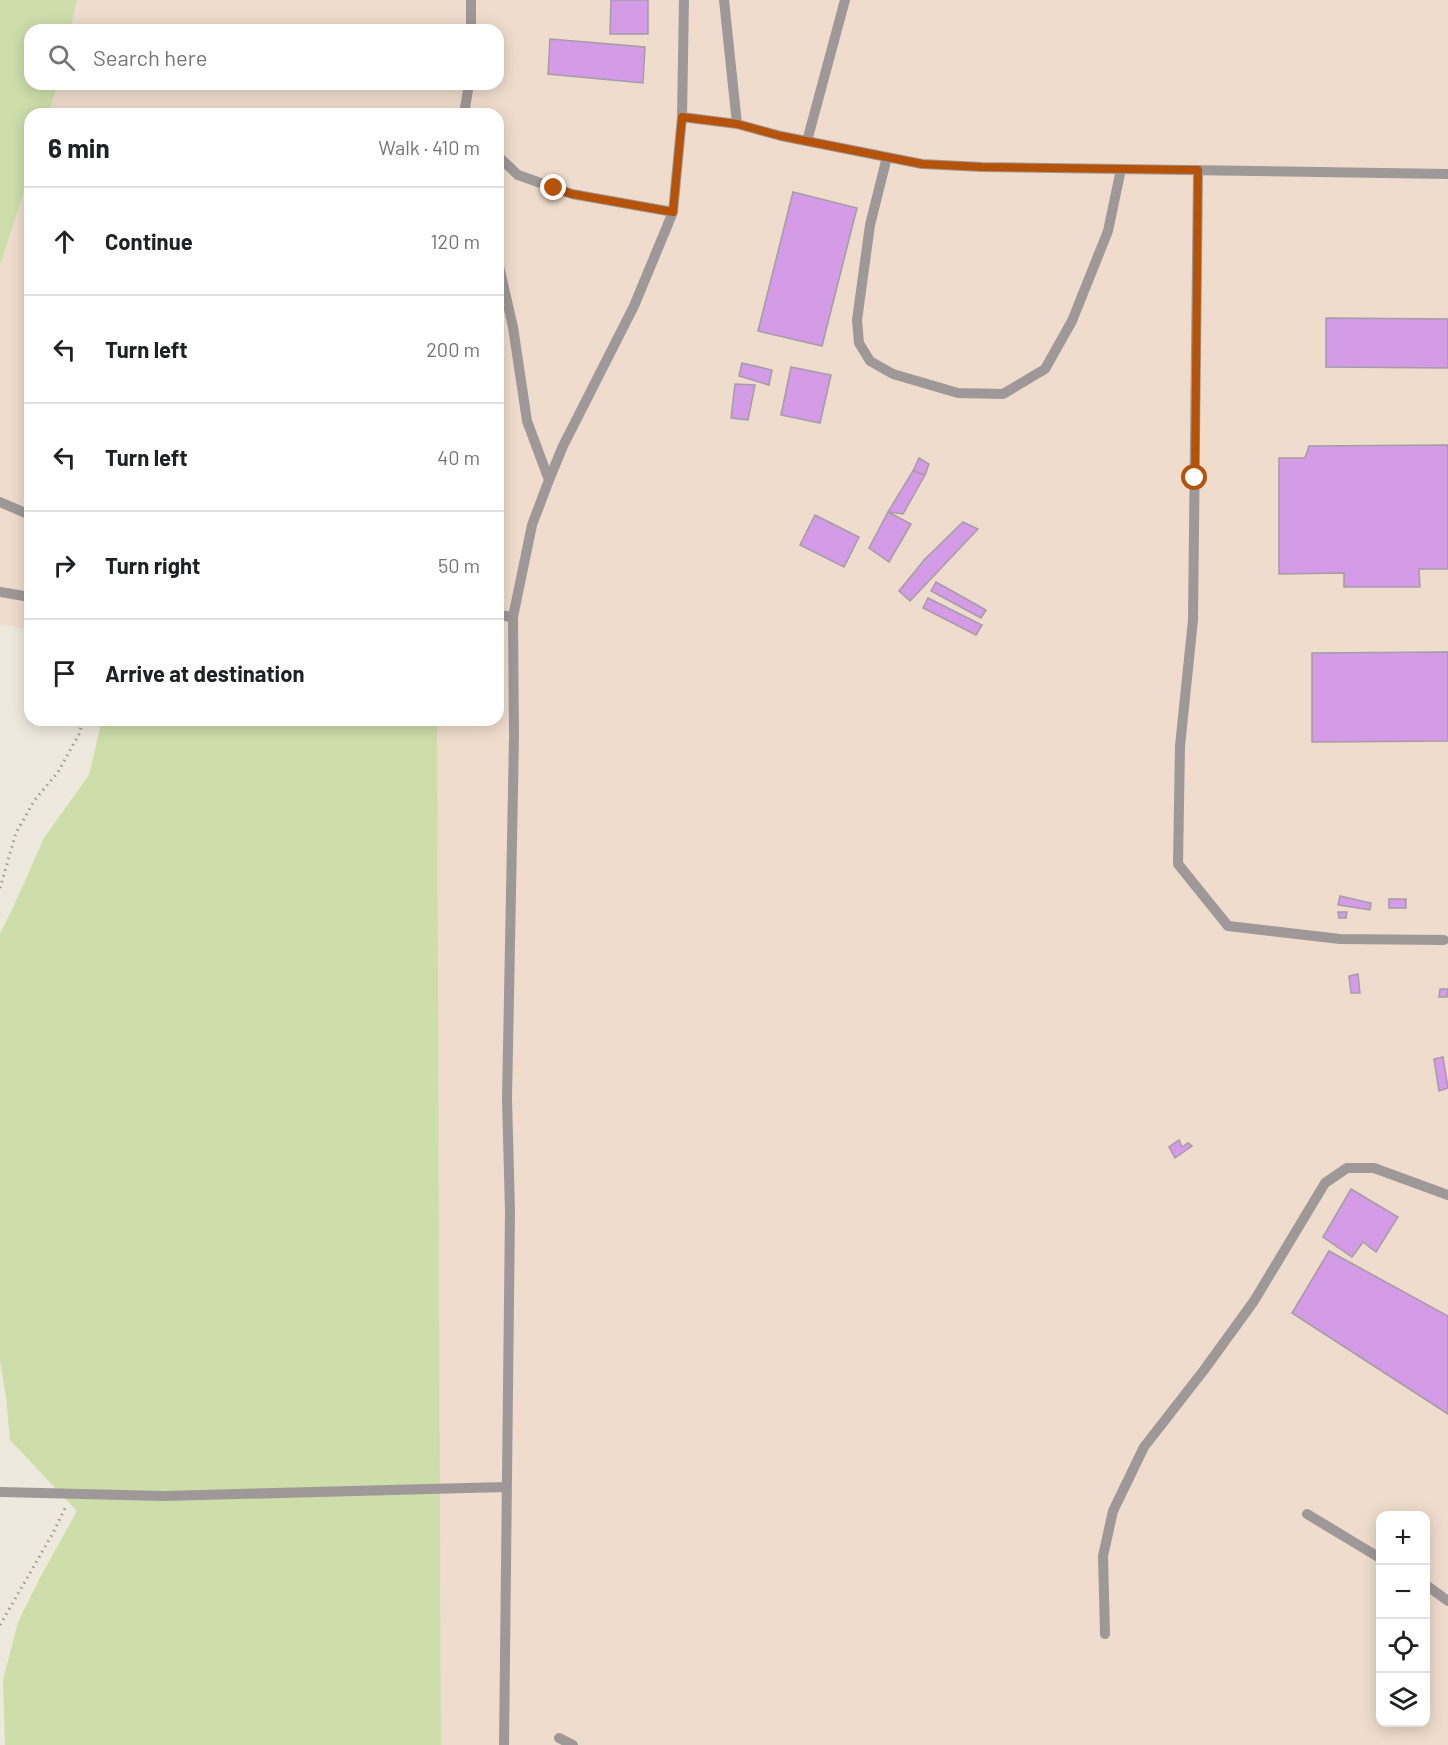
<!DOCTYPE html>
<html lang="en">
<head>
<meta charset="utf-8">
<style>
	body { margin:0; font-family:Barlow,sans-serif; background:#f2f2f2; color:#202124 }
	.controls { position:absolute; right:18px; bottom:18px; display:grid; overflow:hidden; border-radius:12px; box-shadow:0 3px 15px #0003 }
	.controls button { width:54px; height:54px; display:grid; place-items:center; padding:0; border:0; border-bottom:2px solid #e0e0e0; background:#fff; color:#202124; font:30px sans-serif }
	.stop { position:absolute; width:18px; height:18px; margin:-14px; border:4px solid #b45309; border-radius:50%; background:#fff }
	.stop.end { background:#b45309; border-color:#fff; box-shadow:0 2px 6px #0008 }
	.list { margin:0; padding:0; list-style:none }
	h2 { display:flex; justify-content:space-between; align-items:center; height:78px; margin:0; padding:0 24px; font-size:26px }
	h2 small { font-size:20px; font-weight:400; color:#757577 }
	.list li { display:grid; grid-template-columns:39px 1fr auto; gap:18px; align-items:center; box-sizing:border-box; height:108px; padding:0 24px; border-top:2px solid #e0e0e0 }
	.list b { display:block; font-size:22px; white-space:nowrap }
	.list em { font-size:20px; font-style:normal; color:#757577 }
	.icon { flex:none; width:33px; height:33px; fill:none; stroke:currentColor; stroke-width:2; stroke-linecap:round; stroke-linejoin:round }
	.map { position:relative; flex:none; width:1448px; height:1745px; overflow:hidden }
	.search { position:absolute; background:#fff; box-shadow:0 3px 15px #0003; left:24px; top:24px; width:480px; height:66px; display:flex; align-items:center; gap:15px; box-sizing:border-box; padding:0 21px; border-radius:18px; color:#757577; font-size:22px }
	.panel { position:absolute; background:#fff; box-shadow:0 3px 15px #0003; left:24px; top:108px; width:480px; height:618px; border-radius:18px }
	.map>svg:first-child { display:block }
	.industrial { fill:#efdccc; fill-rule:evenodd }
	.green { fill:#cddeab }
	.building { fill:#d49ce6; stroke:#a49ca6; stroke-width:1.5 }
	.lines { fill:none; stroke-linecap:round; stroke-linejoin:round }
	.path { stroke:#9e9a91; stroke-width:3; stroke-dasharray:1.5 4.5; stroke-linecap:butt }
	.service { stroke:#9f9899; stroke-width:10 }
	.route { stroke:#b45309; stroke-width:8 }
</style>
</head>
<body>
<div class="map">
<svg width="1448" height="1745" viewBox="0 0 1448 1745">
	<rect width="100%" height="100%" fill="#eee9dd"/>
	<path class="industrial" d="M77 0H1448V1745H441L437 720H498V114H48L58 84H498V30H70ZM1380 1516H1426V1722H1380Z
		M30 172V630L0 624V266Z"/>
	<path class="green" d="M0 0H77L70 30H30V84H58L48 114H30V172L0 266Z
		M102 720H437L441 1745H5L3 1680 18 1622 41 1576 77 1511 10 1440 6 1397 0 1361V933L11 912 44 838 89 775Z"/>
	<path class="building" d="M611 0H648V34H610Z
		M550 39 645 47 643 83 548 74Z
		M793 192 857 208 822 346 758 331Z
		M1326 318 1448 319V368L1326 367Z
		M742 363 772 370 769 385 739 376Z
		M791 367 831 375 820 423 781 415Z
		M735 384 755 385 748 420 731 418Z
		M1448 445V569H1419L1420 587H1344V573L1279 574V458H1305L1309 446Z
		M919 458 929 464 925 475 913 471Z
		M913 471 925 475 903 514 888 512Z
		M888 512 911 524 889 562 869 548Z
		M815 515 859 537 844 567 800 545Z
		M963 522 978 529 910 601 899 591 925 559Z
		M936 582 986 610 981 618 931 591Z
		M928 598 982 625 976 635 923 608Z
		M1448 652V741L1312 742V653Z
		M1340 896 1371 903 1370 910 1338 905Z
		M1389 899H1406V908H1389Z
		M1338 912H1347L1346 918H1339Z
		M1358 974 1360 993H1351L1349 976Z
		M1440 989H1448L1447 997H1439Z
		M1443 1057 1448 1088 1439 1091 1434 1059Z
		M1179 1140 1182 1147 1188 1143 1192 1146 1175 1158 1169 1147Z
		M1351 1189 1398 1217 1376 1252 1363 1242 1352 1257 1323 1237Z
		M1329 1251 1448 1316V1414L1292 1313Z"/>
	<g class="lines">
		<path class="path" d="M0 888 16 833 34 801 58 772 79 734 83 720
			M0 1625 53 1533 66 1506"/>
		<path class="service" d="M724 0 737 124
			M471 30V0
			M464 114 469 84
			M682 117 737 124 781 136 922 164 982 167 1448 174
			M807 141 845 0
			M498 156 518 175 572 194 673 212
			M887 157 870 225 857 320 859 343 870 361 893 374 958 393 1003 394 1045 369 1072 321 1108 231 1121 169
			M1198 170 1193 620 1180 746 1178 864 1228 926 1340 939 1444 940
			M498 262 513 327 527 421 549 480
			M0 502 30 515
			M0 592 30 597
			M498 615 513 617
			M0 1492 164 1496 505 1487
			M1307 1514 1380 1558
			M1426 1585 1448 1601
			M1105 1634 1103 1556 1113 1511 1144 1447 1204 1370 1254 1301 1325 1183 1347 1168H1374L1448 1195
			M559 1738 573 1745
			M504 1745 510 1211 507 1099 514 737 513 617 532 525 549 480 563 446 634 306 673 212 682 117 684 0"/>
	</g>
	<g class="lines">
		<path class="route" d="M554 188 572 194 673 212 682 117 737 124 781 136 922 164 982 167 1198 170 1195 478"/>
	</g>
</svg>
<div class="controls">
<button>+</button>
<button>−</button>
<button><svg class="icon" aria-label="locate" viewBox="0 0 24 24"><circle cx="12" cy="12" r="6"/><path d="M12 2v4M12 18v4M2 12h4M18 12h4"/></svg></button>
<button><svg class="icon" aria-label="layers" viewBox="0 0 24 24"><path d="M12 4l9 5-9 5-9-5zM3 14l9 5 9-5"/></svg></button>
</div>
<div class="stop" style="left:1195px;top:478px"></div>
<div class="stop end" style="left:554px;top:188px"></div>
<div class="search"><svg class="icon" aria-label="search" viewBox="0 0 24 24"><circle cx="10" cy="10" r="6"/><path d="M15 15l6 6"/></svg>Search here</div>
<section class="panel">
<h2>6 min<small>Walk · 410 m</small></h2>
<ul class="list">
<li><svg class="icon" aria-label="ahead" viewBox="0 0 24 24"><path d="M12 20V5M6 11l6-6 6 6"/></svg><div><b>Continue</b></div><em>120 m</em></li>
<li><svg class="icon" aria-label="left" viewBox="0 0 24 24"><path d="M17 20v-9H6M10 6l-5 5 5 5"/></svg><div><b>Turn left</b></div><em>200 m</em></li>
<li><svg class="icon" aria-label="left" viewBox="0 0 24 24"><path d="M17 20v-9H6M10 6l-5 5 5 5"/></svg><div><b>Turn left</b></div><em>40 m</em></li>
<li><svg class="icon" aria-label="right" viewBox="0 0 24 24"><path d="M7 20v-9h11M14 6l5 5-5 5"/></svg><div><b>Turn right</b></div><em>50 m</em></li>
<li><svg class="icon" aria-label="arrive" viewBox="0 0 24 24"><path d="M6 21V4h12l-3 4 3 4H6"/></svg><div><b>Arrive at destination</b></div></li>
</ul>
</section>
</div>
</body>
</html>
